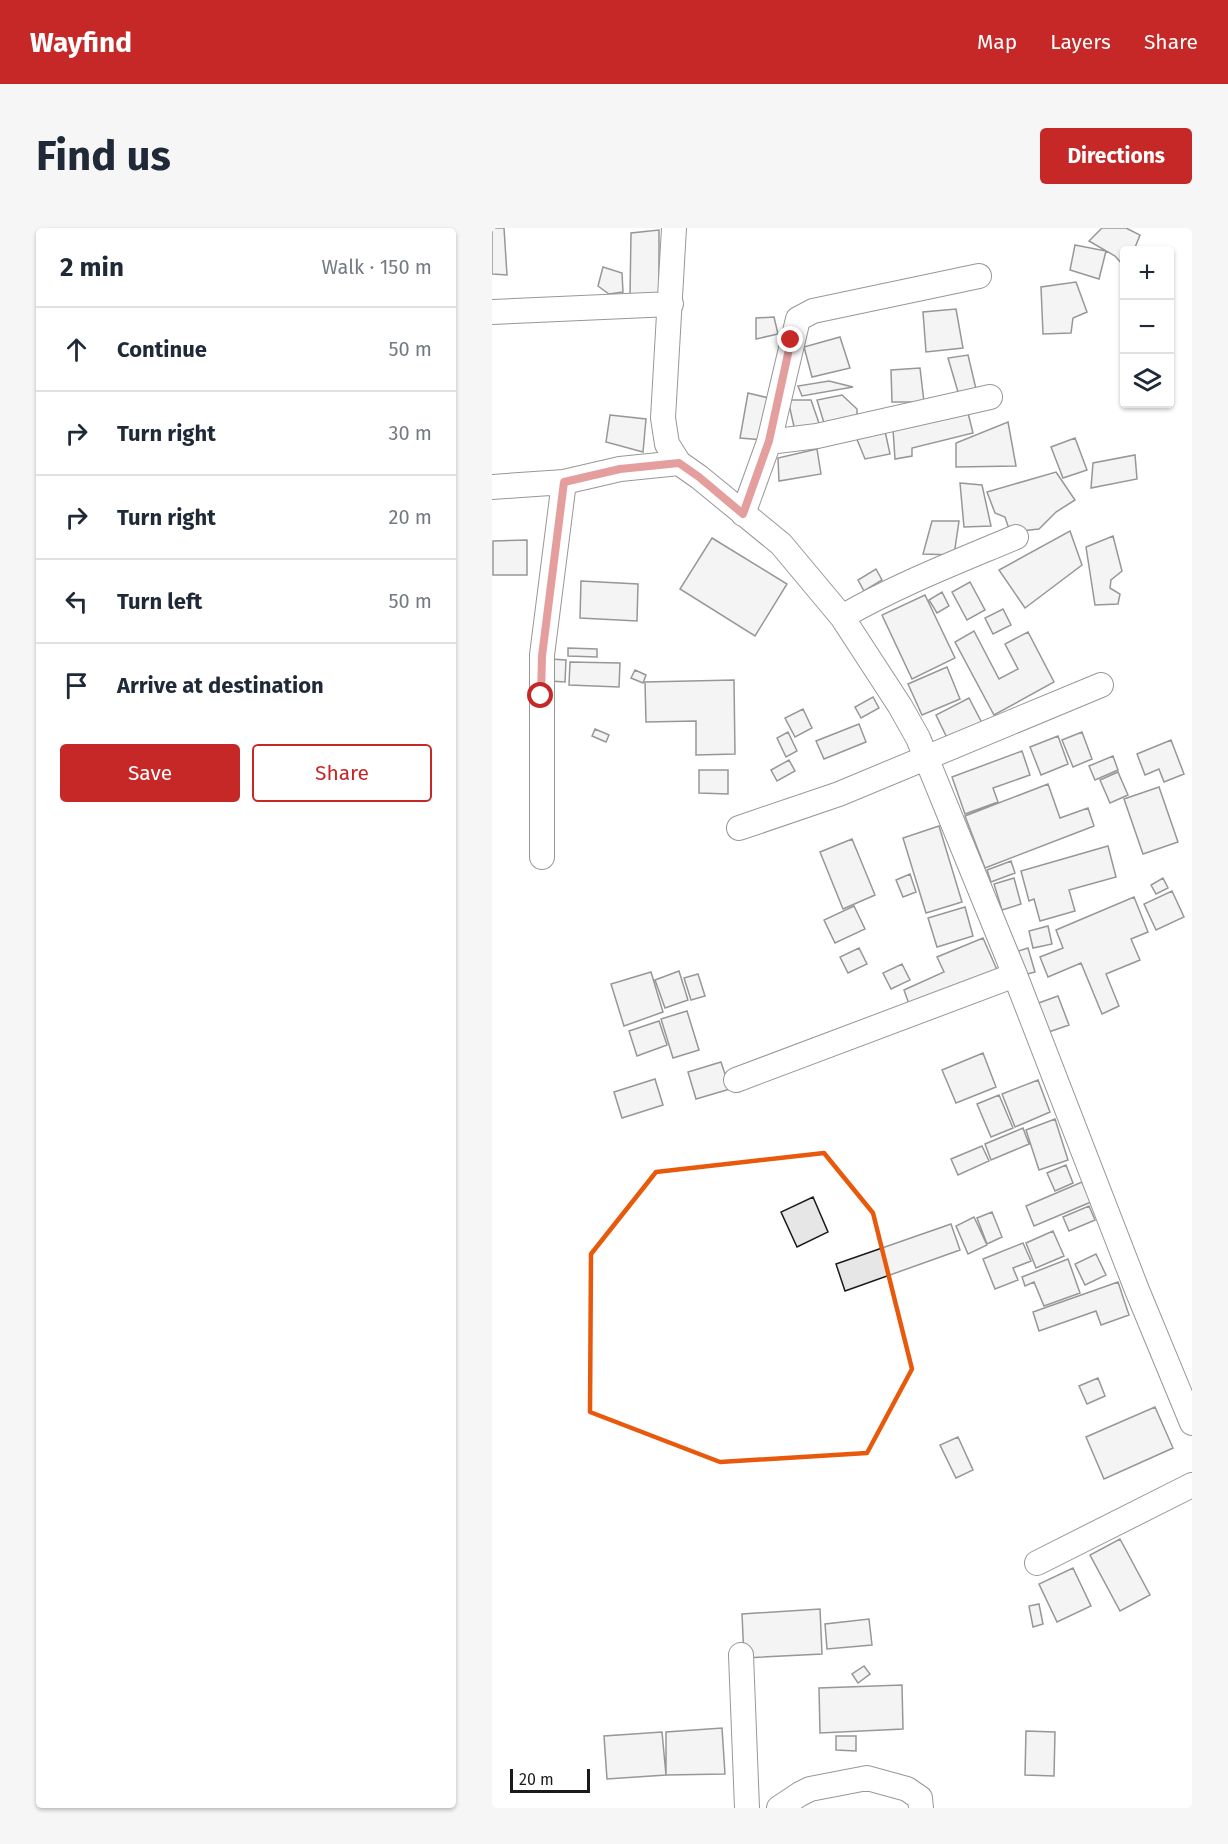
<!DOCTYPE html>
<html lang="en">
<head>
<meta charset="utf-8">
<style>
	body { margin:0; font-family:"Fira Sans",sans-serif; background:#f6f6f7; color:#1f2937 }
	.controls { position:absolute; right:18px; top:18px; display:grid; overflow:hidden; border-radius:6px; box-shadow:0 2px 4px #0004 }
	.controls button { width:54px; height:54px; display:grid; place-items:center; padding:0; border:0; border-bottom:2px solid #e0e1e3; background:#fff; color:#1f2937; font:30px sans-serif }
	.scale { position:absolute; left:18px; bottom:15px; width:80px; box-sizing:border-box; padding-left:6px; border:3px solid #1a1a1a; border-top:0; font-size:16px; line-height:21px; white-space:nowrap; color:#1a1a1a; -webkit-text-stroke:4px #fff; paint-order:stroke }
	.stop { position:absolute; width:18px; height:18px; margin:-14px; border:4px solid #c62828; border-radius:50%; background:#fff }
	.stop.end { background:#c62828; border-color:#fff; box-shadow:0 2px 6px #0008 }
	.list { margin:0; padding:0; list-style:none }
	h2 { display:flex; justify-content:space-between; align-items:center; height:78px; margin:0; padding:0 24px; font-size:26px }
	h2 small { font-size:20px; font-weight:400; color:#747a83 }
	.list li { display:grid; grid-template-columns:39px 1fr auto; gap:18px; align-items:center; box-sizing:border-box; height:84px; padding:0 24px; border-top:2px solid #e0e1e3 }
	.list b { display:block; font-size:22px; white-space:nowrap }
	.list em { font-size:20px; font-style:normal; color:#747a83 }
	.actions { display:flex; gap:12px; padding:18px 24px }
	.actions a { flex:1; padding:14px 0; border:2px solid #c62828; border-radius:6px; text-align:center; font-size:21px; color:#c62828 }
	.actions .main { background:#c62828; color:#fff }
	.icon { flex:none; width:33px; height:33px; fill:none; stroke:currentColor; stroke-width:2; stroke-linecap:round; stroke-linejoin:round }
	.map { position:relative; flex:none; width:700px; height:1580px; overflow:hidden; border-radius:6px }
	header { display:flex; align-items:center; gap:36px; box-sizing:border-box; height:84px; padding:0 30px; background:#c62828; color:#fff }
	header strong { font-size:28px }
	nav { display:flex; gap:33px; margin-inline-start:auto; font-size:21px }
	.intro { display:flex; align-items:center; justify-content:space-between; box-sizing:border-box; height:144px; padding:0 36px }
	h1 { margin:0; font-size:42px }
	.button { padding:15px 27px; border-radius:6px; background:#c62828; color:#fff; font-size:21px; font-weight:700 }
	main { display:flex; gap:36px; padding:0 36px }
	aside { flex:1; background:#fff; border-radius:6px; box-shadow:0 2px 4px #0004 }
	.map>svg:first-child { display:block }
	.building { fill:#e6e6e6; stroke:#1a1a1a; stroke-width:1.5 }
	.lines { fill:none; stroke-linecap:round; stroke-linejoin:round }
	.minor-casing { stroke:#1a1a1a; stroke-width:26 }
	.minor { stroke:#fff; stroke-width:24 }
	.route { stroke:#c62828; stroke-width:8 }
	.marked { fill:none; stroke:#e8590c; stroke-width:4.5; stroke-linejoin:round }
</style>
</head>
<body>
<header>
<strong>Wayfind</strong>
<nav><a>Map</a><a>Layers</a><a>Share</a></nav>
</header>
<div class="intro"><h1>Find us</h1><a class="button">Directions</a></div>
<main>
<aside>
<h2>2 min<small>Walk · 150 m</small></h2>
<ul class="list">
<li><svg class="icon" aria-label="ahead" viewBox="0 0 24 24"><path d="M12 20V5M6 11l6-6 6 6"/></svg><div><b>Continue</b></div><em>50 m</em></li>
<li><svg class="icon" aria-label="right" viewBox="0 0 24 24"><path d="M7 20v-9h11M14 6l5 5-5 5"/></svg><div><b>Turn right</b></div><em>30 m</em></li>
<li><svg class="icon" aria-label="right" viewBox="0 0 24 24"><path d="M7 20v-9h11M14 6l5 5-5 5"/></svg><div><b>Turn right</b></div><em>20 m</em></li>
<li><svg class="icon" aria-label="left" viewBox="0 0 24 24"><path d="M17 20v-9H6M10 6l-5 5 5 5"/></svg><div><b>Turn left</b></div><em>50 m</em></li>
<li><svg class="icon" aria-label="arrive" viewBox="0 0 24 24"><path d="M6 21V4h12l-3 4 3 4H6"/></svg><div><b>Arrive at destination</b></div></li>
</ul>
<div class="actions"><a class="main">Save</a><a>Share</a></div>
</aside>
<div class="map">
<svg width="700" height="1580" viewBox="0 0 700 1580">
	<rect width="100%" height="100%" fill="#fff"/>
	<path class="building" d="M0 0H12L15 47 0 46Z
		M610 0H634L648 7 642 22H632V38L623 28 597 13Z
		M167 2V71L138 68 139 5Z
		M583 17 614 23 607 51 578 42Z
		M111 39 130 45 131 64 117 66 106 58Z
		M584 54 595 84 581 90 579 105 551 106 549 59Z
		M464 81 471 120 434 124 431 84Z
		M282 89 286 106 264 111V90Z
		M348 109 358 140 320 149 312 119Z
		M476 127 484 161 466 164 456 130Z
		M428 140 432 174H400L399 142Z
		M337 153 361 159 310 168 306 158Z
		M256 165 285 172 272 212 248 210Z
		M350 167 365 181V190L332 195 325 172Z
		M296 172H319L328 198 303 203Z
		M476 185 481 205 420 220V228L403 231 401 201Z
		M118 187 154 191 151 224 114 214Z
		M516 194 524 238 464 239V215Z
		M393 203 398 226 373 231 364 209Z
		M583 210 595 242 571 250 559 219Z
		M325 221 329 246 287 253 286 230Z
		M643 227 645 251 599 260 601 235Z
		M564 244 583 272 564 284 547 301 518 304 513 289 503 285 495 264Z
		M468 255 490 257 499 298 472 299Z
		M440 293H467L462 327 431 326Z
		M578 303 590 337 533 380 507 342Z
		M621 308 630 343 619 352 618 360 628 366 626 376 603 377 594 319Z
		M220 310 295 356 263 408 188 361Z
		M35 312V347H1V313Z
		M384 341 390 352 372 363 366 352Z
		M89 353 146 356 145 393 88 390Z
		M478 354 493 382 475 392 460 364Z
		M450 364 457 378 445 385 437 372Z
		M433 367 463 430 420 451 390 387Z
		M511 381 519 397 501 406 493 390Z
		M482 403 507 451 526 441 513 416 536 404 562 454 502 487 463 414Z
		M76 420 105 421V429L76 428Z
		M58 431 74 432 73 454 57 453Z
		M78 434 128 435 127 459 77 457Z
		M455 439 468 471 430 487 416 456Z
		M143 442 154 447 151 455 139 450Z
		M242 452 243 526 204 527V493L154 494 153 454Z
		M381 469 387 480 369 490 363 479Z
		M477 470 491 497 457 514 444 487Z
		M311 481 320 500 303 509 293 490Z
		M367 496 374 514 332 531 324 513Z
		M103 501 117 507 114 514 100 508Z
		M296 504 305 523 294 529 285 510Z
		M590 504 600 531 581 539 570 512Z
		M566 508 576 536 549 547 538 519Z
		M679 512 692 546 672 554 667 541 653 547 645 526Z
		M530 523 538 547 501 560 506 574 473 586 460 549Z
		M621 528 626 542 603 552 597 538Z
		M297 532 303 543 285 553 279 542Z
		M207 542H236V566L207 565Z
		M626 544 636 567 618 575 608 552Z
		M556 556 568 590 596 580 602 598 493 640 473 588Z
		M667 559 686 614 651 626 632 571Z
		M447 598 470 674 434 685 411 610Z
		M360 611 383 667 351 681 328 624Z
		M616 618 624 649 577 662 583 683 548 693 542 671 537 673 529 643Z
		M519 633 523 645 499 654 495 642Z
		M418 646 424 664 411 669 404 652Z
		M522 650 529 676 510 682 502 656Z
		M671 650 676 660 664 666 659 657Z
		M680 663 692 689 664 702 652 676Z
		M642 669 656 704 639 711 648 732 614 746 627 778 610 786 589 735 556 749 548 729 571 720 564 702Z
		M362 678 373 701 343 715 332 692Z
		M473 679 481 708 445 719 436 690Z
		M556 698 560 716 541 720 537 703Z
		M491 710 506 744 418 779 412 762 452 744 445 729Z
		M367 720 375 736 356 745 348 729Z
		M536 720 543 744 528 748 520 725Z
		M410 736 418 752 399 761 391 745Z
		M187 743 196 772 173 780 163 752Z
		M159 744 171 784 132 798 119 756Z
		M206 746 213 768 199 772 192 750Z
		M566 768 577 797 551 806 541 777Z
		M195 783 207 822 181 830 169 791Z
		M167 793 175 817 145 828 137 803Z
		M491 825 504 859 464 875 450 842Z
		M229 834 238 861 204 871 196 844Z
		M163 851 171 877 130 890 122 864Z
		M546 852 558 884 523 899 510 866Z
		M507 867 521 900 499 909 485 876Z
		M563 891 576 932 547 942 534 902Z
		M531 900 537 916 499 932 493 916Z
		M490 918 497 933 466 947 459 931Z
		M574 937 581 955 563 963 555 945Z
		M590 954 599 974 542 998 534 978Z
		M321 969 336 1004 305 1019 289 984Z
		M597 978 603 992 577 1003 571 989Z
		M500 984 510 1009 495 1016 485 990Z
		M482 989 495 1017 476 1026 464 998Z
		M459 996 468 1022 353 1063 344 1036Z
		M561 1003 572 1028 544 1040 534 1015Z
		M531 1015 539 1033 521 1040 526 1052 503 1061 491 1031Z
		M604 1026 614 1047 593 1057 583 1036Z
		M576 1031 588 1065 552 1078 542 1054 533 1058 530 1049Z
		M626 1054 637 1087 609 1097 604 1083 547 1103 541 1084Z
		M606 1150 613 1168 595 1176 587 1158Z
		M663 1179 681 1220 612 1251 594 1209Z
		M466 1209 481 1242 464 1250 448 1217Z
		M628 1311 658 1367 628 1383 598 1327Z
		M581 1340 599 1378 565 1394 547 1356Z
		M547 1376 551 1396 541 1399 537 1378Z
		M328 1381 330 1426 252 1430 250 1386Z
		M377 1391 380 1417 335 1421 333 1396Z
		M372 1438 378 1446 366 1455 360 1446Z
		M410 1457 411 1501 328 1505 327 1460Z
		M230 1500 233 1546 174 1547V1504Z
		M534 1503 563 1504 562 1548 533 1547Z
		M170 1504 174 1547 115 1551 112 1508Z
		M344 1508H364V1523L344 1522Z"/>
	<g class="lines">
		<defs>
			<path id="minor" d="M182 0 171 190 175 216 187 235 207 249 289 316 350 389 408 478 426 510 523 747 645 1062 700 1195
				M0 84 179 76
				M277 214 306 91 321 83 487 48
				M0 259 72 254 128 241 187 235
				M251 286 277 214 325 208 498 169
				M350 389C405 357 465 334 524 309
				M247 600 347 566 609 457
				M50 629V427L72 254
				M244 852 523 747
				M545 1335 700 1257
				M249 1427 255 1580
				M287 1580 308 1566 318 1561 375 1550 415 1561 428 1570 429 1580"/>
		</defs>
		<use href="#minor" class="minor-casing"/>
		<use href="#minor" class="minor"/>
	</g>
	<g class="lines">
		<path class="route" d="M49 468 50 428 72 254 128 241 187 235 207 249 251 286 277 213 299 112"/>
	</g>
	<path d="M0 0H700V1580H0ZM332 925 381 985 420 1141 375 1225 228 1234 98 1184 99 1026 164 944Z" fill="#fff" fill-opacity=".55" fill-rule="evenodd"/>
	<path class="marked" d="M332 925 381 985 420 1141 375 1225 228 1234 98 1184 99 1026 164 944Z"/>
</svg>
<div class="controls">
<button>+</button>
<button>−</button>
<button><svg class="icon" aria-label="layers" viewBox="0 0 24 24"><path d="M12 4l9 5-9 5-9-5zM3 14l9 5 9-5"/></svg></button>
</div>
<div class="scale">20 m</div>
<div class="stop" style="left:49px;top:468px"></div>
<div class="stop end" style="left:299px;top:112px"></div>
</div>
</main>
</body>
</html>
